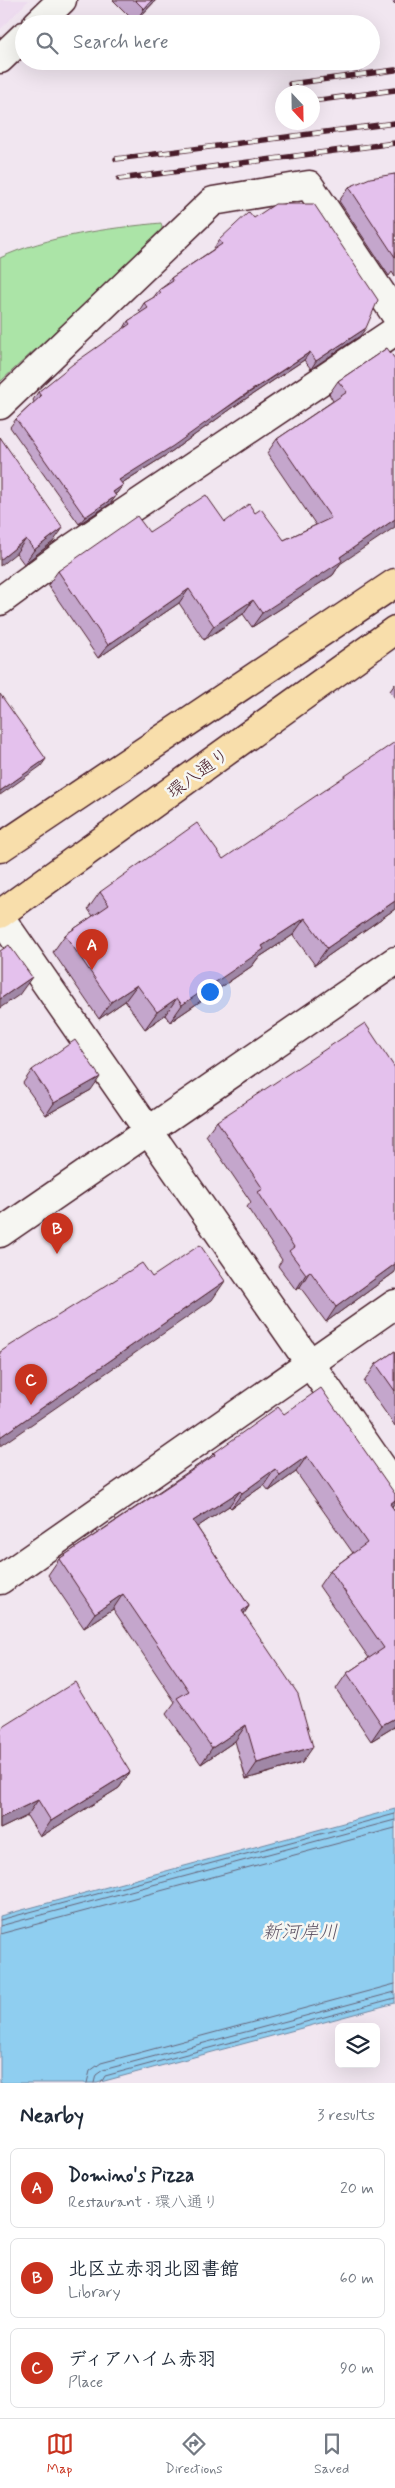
<!DOCTYPE html>
<html lang="en">
<head>
<meta charset="utf-8">
<style>
	body { margin:0; font-family:Mynerve,"Klee One",sans-serif; background:#f6f6f7; color:#1f2937 }
	.controls { position:absolute; right:15px; bottom:15px; display:grid; overflow:hidden; border-radius:8px; box-shadow:0 5px 20px #0002 }
	.controls button { width:45px; height:45px; display:grid; place-items:center; padding:0; border:0; border-bottom:1px solid #e0e1e3; background:#fff; color:#1f2937; font:25px sans-serif }
	.compass { position:absolute; left:275px; top:85px; width:45px; height:45px; border-radius:50%; background:#fff; box-shadow:0 5px 20px #0002; rotate:158deg }
	.you { position:absolute; left:209px; top:991px; width:18px; height:18px; margin:-12px; border:4px solid #fff; border-radius:50%; background:#1a73e8; box-shadow:0 0 0 8px #1a73e833 }
	.badge { display:grid; place-items:center; width:32px; height:32px; border-radius:50%; background:#c8321e; color:#fff; font-size:16px; font-weight:700 }
	.pin { position:absolute; translate:-50% -41px; filter:drop-shadow(0 1px 2px #0008) }
	.pin::after { content:''; position:absolute; top:26px; width:18px; height:15px; background:inherit; clip-path:polygon(0 0,100% 0,50% 100%) }
	.list { margin:0; padding:0; list-style:none }
	h2 { display:flex; justify-content:space-between; align-items:center; height:65px; margin:0; padding:0 20px; font-size:21px }
	h2 small { font-size:16px; font-weight:400; color:#747a83 }
	.list li { display:grid; grid-template-columns:32px 1fr auto; gap:15px; align-items:center; box-sizing:border-box; height:80px; margin:0 10px 10px; padding:0 10px; border:1px solid #e0e1e3; border-radius:8px }
	.list b { display:block; font-size:19px; white-space:nowrap }
	.list p { margin:0; font-size:16px; white-space:nowrap; color:#747a83 }
	.list em { font-size:16px; font-style:normal; color:#747a83 }
	.icon { flex:none; width:28px; height:28px; fill:none; stroke:currentColor; stroke-width:2; stroke-linecap:round; stroke-linejoin:round }
	.map { position:relative; flex:none; width:395px; height:2083px; overflow:hidden }
	.search { position:absolute; background:#fff; box-shadow:0 5px 20px #0002; left:15px; right:15px; top:15px; height:55px; display:flex; align-items:center; gap:12px; box-sizing:border-box; padding:0 18px; border-radius:28px; color:#747a83; font-size:19px }
	.sheet { height:335px; background:#fff }
	nav { display:flex; justify-content:space-around; align-items:center; box-sizing:border-box; height:70px; border-top:1px solid #e0e1e3; background:#fff; font-size:14px; color:#747a83 }
	nav a { display:grid; justify-items:center; gap:2px }
	nav .on { color:#c8321e }
	.map>svg:first-child { display:block }
	.built { fill:#eddbef }
	.green { fill:#abe4a7; stroke:#7a8269 }
	.water { fill:#8fcef0; stroke:#7388a1 }
	.lines { fill:none; stroke-linecap:round; stroke-linejoin:round }
	.shore { stroke:#66657a; stroke-width:1 }
	.street-casing { stroke:#4a1f2b; stroke-width:31 }
	.secondary-casing { stroke:#4a1f2b; stroke-width:31 }
	.primary-casing { stroke:#4a1f2b; stroke-width:31 }
	.street { stroke:#f6f6f2; stroke-width:28 }
	.secondary { stroke:#f6f6f2; stroke-width:28 }
	.primary { stroke:#f8deab; stroke-width:28 }
	.rail-casing { stroke:#4a1f2b; stroke-width:5.5 }
	.rail { stroke:#f6f6f2; stroke-width:4; stroke-dasharray:11; stroke-linecap:butt }
	.wall { fill:#c4a6cc; stroke:#4a1f2b }
	.shaded-wall { fill:#a087a6; stroke:#4a1f2b }
	.building { fill:#e4c1ed; stroke:#4a1f2b }
	.labels { text-anchor:middle; stroke-width:5; stroke-linejoin:round; paint-order:stroke }
	.street-label { font-size:18px; fill:#4a1f2b; stroke:#f6f6f2 }
	.water-label { font-size:19px; font-style:italic; fill:#5f5466; stroke:#f6f6f2 }
</style>
</head>
<body>
<div class="map">
<svg width="395" height="2083" viewBox="0 0 395 2083">
	<rect width="100%" height="100%" fill="#f1e6f0"/>
	<filter id="ink" filterUnits="userSpaceOnUse"><feTurbulence type="fractalNoise" baseFrequency=".02" numOctaves="2"/><feDisplacementMap in="SourceGraphic" scale="10" xChannelSelector="R" yChannelSelector="G"/><feConvolveMatrix kernelMatrix="1 2 1 2 8 2 1 2 1" color-interpolation-filters="sRGB"/></filter>
	<g filter="url(#ink)">
		<path class="built" d="M0 0H29L0 30Z"/>
		<path class="green" d="M161 223 163 232 0 382V258C46 236 110 228 161 223Z"/>
		<path class="water" d="M395 1809V2003L97 2083H0V1916Z"/>
		<g class="lines">
			<path class="shore" d="M0 1920 395 1814
				M0 1926 395 1820
				M0 1934 395 1828
				M87 2083 90 2071 101 2063 395 1984
				M94 2083 96 2075 103 2070 395 1992
				M101 2083 105 2076 395 1998"/>
			<defs>
				<path id="street" d="M37 24 62 0
					M0 59 24 36
					M0 405 213 201 309 185 395 314
					M0 601 75 546 395 331
					M0 917 395 1486
					M0 1233 395 961"/>
				<path id="secondary" d="M0 1580 395 1304"/>
				<path id="primary" d="M0 848 395 583
					M0 914 395 630"/>
			</defs>
			<use href="#street" class="street-casing"/>
			<use href="#secondary" class="secondary-casing"/>
			<use href="#primary" class="primary-casing"/>
			<use href="#street" class="street"/>
			<use href="#secondary" class="secondary"/>
			<use href="#primary" class="primary"/>
			<defs>
				<path id="rail" d="M290 84 395 70
					M312 101 395 90
					M116 159 395 123
					M119 179 395 143"/>
			</defs>
			<use href="#rail" class="rail-casing"/>
			<use href="#rail" class="rail"/>
		</g>
		<path class="wall" d="M113 0H156L135 22Z
			M391 0H395V4Z
			M395 174V277L392 272 389 276 339 201 349 187Z
			M254 218 360 336 311 369 304 360 238 404 168 454 122 483 117 493 115 494 116 496 110 504 79 524 10 427 16 419 34 402 33 400 38 392 123 330 128 321 141 313 139 311 144 303 153 298 159 290 167 284 171 278 214 249V248L219 240Z
			M387 348 340 564 333 575 252 627 243 614 204 640 179 603 98 658 48 585 58 571 149 532 225 522 255 513 284 540 316 525 267 453 277 439 333 401 329 394 338 381Z
			M0 437 53 542 24 564 16 553Z
			M395 684V698L390 691Z
			M223 859 395 909 315 965 293 935 258 958 252 966 170 1022 165 1015 145 1029 125 1001 99 1019 53 952 65 935 93 916 88 909 100 892Z
			M32 1070 91 1090 46 1115 23 1083Z
			M217 1121 395 1272 326 1322 300 1287 296 1290 278 1266 282 1260 247 1207 251 1202 206 1136Z
			M395 1351V1426L364 1382 376 1364Z
			M284 1414 395 1494V1502L392 1507 395 1511V1729L394 1727 371 1741 336 1689 347 1673 369 1658 319 1586 330 1570 353 1553 296 1472 269 1491 264 1485 231 1508 229 1506 197 1527 249 1606 244 1614 302 1763 246 1779 235 1741 201 1764 166 1714 175 1702 113 1609 84 1628 48 1575 59 1559 210 1457 214 1453Z
			M0 1729 130 1772 119 1788 40 1837 27 1816 0 1829Z"/>
		<path class="shaded-wall" d="M152 0H156L135 22 144 9Z
			M366 328 360 336 311 369 316 361Z
			M310 352 304 360 238 404 168 454 114 488 119 480Z
			M123 485 117 493 107 499 113 492Z
			M116 496 110 504 79 524 85 517Z
			M395 519V527L340 564 333 575 252 627 262 613 340 557Z
			M63 528 53 542 24 564 34 550Z
			M26 539 16 553 0 566V560Z
			M189 589 179 603 98 658 108 645Z
			M253 600 243 614 204 640 214 626Z
			M46 759 41 766 0 795V791Z
			M395 901V909L315 965 327 948Z
			M305 918 293 935 258 958 252 966 170 1022 182 1005 262 946Z
			M32 977 19 995 0 1008V999Z
			M137 985 125 1001 99 1019 111 1002Z
			M177 998 165 1015 145 1029 157 1012Z
			M100 1077 91 1090 46 1115 54 1103Z
			M395 1264V1272L326 1322 336 1307Z
			M310 1271 300 1287 296 1290 306 1274Z
			M225 1281 212 1300 0 1446V1437Z
			M307 1456 296 1472 269 1491 280 1475Z
			M275 1469 264 1485 231 1508 242 1493Z
			M240 1491 229 1506 182 1537 193 1521Z
			M395 1500V1502L387 1514 390 1504Z
			M123 1594 113 1609 84 1628 95 1613Z
			M249 1606 238 1622 242 1611Z
			M395 1718V1726L394 1727 371 1741 382 1725Z
			M246 1725 235 1741 201 1764 212 1748Z
			M313 1747 302 1763 246 1779 257 1763Z
			M130 1772 119 1788 40 1837 51 1821Z
			M38 1800 27 1816 0 1829V1818Z"/>
		<path class="building" d="M135 0H152L144 9Z
			M395 174V257L349 187 370 178Z
			M275 204H314L378 300 366 328 316 361 310 352 243 396 173 446 119 480 123 485 113 492 116 496 85 517 16 419 41 396 38 392 73 364 130 324 128 321 148 308 144 303 161 293 159 290 173 281 171 278 222 244 219 240 249 212 254 218Z
			M387 348 395 359V519L340 557 342 561 262 613 253 600 214 626 189 589 108 645 58 571 137 516 149 532 206 495 225 522 249 504 255 513 261 509 284 540 331 518 277 439 347 392 338 381Z
			M0 437 63 528 34 550 26 539 0 560Z
			M0 694 46 759 0 791Z
			M395 742V901L327 948 305 918 262 946 264 949 182 1005 177 998 157 1012 137 985 111 1002 65 935 109 905 100 892 197 823 223 859Z
			M9 945 32 977 0 999V951Z
			M365 1023 395 1068V1264L336 1307 310 1271 306 1274 289 1251 294 1247 258 1192 263 1189 217 1121Z
			M75 1040 100 1077 54 1103 32 1070Z
			M200 1245 225 1281 0 1437V1352L142 1263 152 1277Z
			M395 1351V1391L376 1364Z
			M321 1388 395 1494V1500L390 1504 395 1511V1718L382 1725 347 1673 384 1648 330 1570 367 1543 307 1456 280 1475 275 1469 242 1493 240 1491 193 1521 249 1606 242 1611 298 1694 313 1747 257 1763 246 1725 212 1748 177 1698 189 1691 123 1594 95 1613 59 1559 215 1455 214 1453 278 1407 284 1414Z
			M75 1682 130 1772 51 1821 38 1800 0 1818V1729Z"/>
	</g>
	<g class="labels">
		<g class="street-label">
			<text transform="translate(198 773) rotate(-36)" y="6">環八通り</text>
		</g>
		<g class="water-label">
			<text x="300" y="1938">新河岸川</text>
		</g>
	</g>
</svg>
<div class="controls">
<button><svg class="icon" aria-label="layers" viewBox="0 0 24 24"><path d="M12 4l9 5-9 5-9-5zM3 14l9 5 9-5"/></svg></button>
</div>
<svg class="compass" viewBox="-18 -18 36 36"><path d="M0-13l5 13h-10z" fill="#e53935"/><path d="M0 13l5-13h-10z" fill="#747a83"/></svg>
<div class="you"></div>
<div class="pin badge" style="left:92px;top:970px">A</div>
<div class="pin badge" style="left:57px;top:1254px">B</div>
<div class="pin badge" style="left:31px;top:1405px">C</div>
<div class="search"><svg class="icon" aria-label="search" viewBox="0 0 24 24"><circle cx="10" cy="10" r="6"/><path d="M15 15l6 6"/></svg>Search here</div>
</div>
<section class="sheet">
<h2>Nearby<small>3 results</small></h2>
<ul class="list">
<li><span class="badge">A</span><div><b>Domino's Pizza</b><p>Restaurant · 環八通り</p></div><em>20 m</em></li>
<li><span class="badge">B</span><div><b>北区立赤羽北図書館</b><p>Library</p></div><em>60 m</em></li>
<li><span class="badge">C</span><div><b>ディアハイム赤羽</b><p>Place</p></div><em>90 m</em></li>
</ul>
</section>
<nav>
<a class="on"><svg class="icon" aria-label="map" viewBox="0 0 24 24"><path d="M3 6l6-2 6 2 6-2v14l-6 2-6-2-6 2zM9 4v14M15 6v14"/></svg>Map</a>
<a><svg class="icon" aria-label="directions" viewBox="0 0 24 24"><path d="M12 3l9 9-9 9-9-9zM9 14v-3h6M13 9l2 2-2 2"/></svg>Directions</a>
<a><svg class="icon" aria-label="saved" viewBox="0 0 24 24"><path d="M7 4h10v16l-5-4-5 4z"/></svg>Saved</a>
</nav>
</body>
</html>
